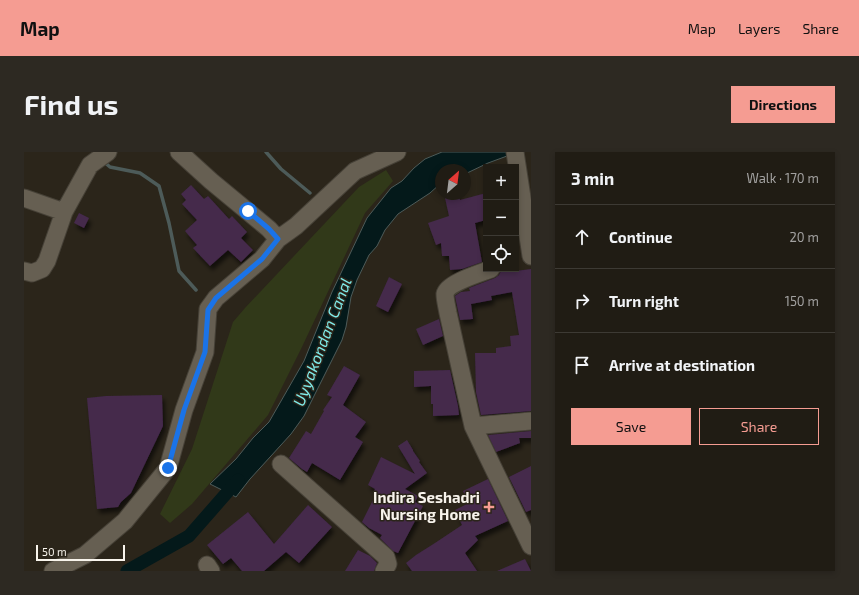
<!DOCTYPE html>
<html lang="en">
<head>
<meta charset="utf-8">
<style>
	body { margin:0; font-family:"Exo 2",sans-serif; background:#2d2922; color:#f1f3f6 }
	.controls { position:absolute; right:12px; top:12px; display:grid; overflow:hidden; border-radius:0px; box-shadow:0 2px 6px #0003 }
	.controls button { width:36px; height:36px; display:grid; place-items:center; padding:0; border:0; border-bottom:1px solid #3d3a34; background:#201c14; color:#f1f3f6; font:20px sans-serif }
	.compass { position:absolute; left:411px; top:12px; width:36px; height:36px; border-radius:50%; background:#201c14; box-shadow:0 2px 6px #0003; rotate:28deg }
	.scale { position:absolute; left:12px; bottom:10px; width:89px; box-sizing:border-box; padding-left:4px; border:2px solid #f8f4ec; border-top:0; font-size:11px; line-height:14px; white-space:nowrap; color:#f8f4ec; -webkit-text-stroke:3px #2b251a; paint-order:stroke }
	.stop { position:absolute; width:12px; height:12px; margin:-9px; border:3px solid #1a73e8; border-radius:50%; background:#fff }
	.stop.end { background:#1a73e8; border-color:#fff; box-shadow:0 1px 4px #0008 }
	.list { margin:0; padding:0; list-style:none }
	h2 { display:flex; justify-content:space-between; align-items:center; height:52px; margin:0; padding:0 16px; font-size:17px }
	h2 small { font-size:13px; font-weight:400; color:#a2a1a0 }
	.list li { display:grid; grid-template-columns:26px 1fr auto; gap:12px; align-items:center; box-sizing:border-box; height:64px; padding:0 16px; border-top:1px solid #3d3a34 }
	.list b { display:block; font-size:15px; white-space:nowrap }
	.list em { font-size:13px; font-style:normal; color:#a2a1a0 }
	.actions { display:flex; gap:8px; padding:12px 16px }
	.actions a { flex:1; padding:9px 0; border:1px solid #f59c92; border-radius:0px; text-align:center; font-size:14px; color:#f59c92 }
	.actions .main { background:#f59c92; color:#111 }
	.icon { flex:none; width:22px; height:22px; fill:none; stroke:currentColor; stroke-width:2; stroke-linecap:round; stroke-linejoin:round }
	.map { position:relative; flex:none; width:507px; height:419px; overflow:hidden; border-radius:0px }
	header { display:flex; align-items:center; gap:24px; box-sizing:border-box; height:56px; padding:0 20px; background:#f59c92; color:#111 }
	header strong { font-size:19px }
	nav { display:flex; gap:22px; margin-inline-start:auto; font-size:14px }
	.intro { display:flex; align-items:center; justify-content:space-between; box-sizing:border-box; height:96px; padding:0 24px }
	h1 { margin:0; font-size:28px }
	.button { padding:10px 18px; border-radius:0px; background:#f59c92; color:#111; font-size:14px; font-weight:700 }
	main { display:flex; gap:24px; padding:0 24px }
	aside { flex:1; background:#201c14; border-radius:0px; box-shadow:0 2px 6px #0003 }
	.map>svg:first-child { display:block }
	.green { fill:#313919 }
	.water { fill:#04191a; stroke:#4d5b59 }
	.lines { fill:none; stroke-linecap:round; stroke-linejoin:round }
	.stream { stroke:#4d5b59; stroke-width:3.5 }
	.canal { stroke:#04191a; stroke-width:13 }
	.building { fill:#44294c; filter:url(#shadow) }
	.minor-casing { stroke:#464137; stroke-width:19 }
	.minor { stroke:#665f52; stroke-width:17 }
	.route { stroke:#1a73e8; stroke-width:5 }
	.poi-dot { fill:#f59c92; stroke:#2b251a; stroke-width:1.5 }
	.labels { text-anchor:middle; stroke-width:3; stroke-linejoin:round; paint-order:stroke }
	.poi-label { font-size:15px; font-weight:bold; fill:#f8f4ec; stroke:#2b251a; text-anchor:end }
	.water-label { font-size:16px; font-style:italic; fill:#7febea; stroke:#2b251a }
</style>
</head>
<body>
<header>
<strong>Map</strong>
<nav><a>Map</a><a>Layers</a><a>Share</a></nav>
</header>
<div class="intro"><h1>Find us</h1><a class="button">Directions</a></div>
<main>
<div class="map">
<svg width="507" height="419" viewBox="0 0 507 419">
	<defs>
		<filter id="shadow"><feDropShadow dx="2.5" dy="4.5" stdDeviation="2" flood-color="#0009"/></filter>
	</defs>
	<rect width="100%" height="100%" fill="#2b251a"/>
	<path class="green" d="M362 18 369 29 341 61 277 197 244 263 168 352 146 371 136 362 168 297 209 170 221 156 335 35Z"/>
	<path class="water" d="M418 0H494L464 11 441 22V18H417V31L406 41 374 62 361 78 353 94 345 103 333 128 327 145 322 175 318 188 280 264 267 282 226 327 212 345 186 332 212 307 229 286 245 270 280 209 308 140 343 66 367 36 378 29 390 16 401 7Z"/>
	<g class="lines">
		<path class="stream" d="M242 0 257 17 286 41
			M79 9 86 15 116 21 135 34 145 71 155 119 172 138"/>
		<path class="canal" d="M103 419 165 384 214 328"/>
	</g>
	<path class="building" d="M167 33 180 47 184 44 205 67 208 64 223 80 217 86 229 98 217 110 204 98 186 114 169 96 173 93 161 79 173 68 158 52 162 48 157 42Z
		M462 41V68L451 71 458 110 438 117 426 118 425 104H418L417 91 412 93 404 71 425 64 421 46 434 42 436 48Z
		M55 61 65 66 60 76 50 71Z
		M507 117V259L457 263 452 240 451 201H472V196L487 194 486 184 495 183 488 140 467 144 468 148 447 152 449 167 436 168 431 144 437 140 446 139 445 136 471 126 475 123 477 119 484 118V120Z
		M365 125 378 132 364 160 352 154Z
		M415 167 419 184 399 193 392 177Z
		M320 214 336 223 319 253 342 270 331 285 339 290 316 328 288 311 283 320 278 317 265 306 282 279 287 282 300 259 299 258 308 245 303 243Z
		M426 218 434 254 435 263 409 264V252H407V234L390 235V219Z
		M138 243 139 274 107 341 97 350 94 355 73 357 63 246 82 244Z
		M507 279V286H495L496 291 472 300 464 283Z
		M383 288 389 298V299L396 309 395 310 403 321 381 337 394 344 391 350 399 354 374 401 369 399 356 386 358 383 345 376 338 370 351 344 349 342 351 337 344 333 357 305 391 322 374 294Z
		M507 314V358L502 360 485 325Z
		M464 327 484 369 451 384 454 388 441 401 453 419H388L382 411 392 403 411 391 438 373 431 358 445 351 439 339Z
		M284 353 308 375 275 411 262 400 240 419H218L207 406 199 412 183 393 224 360 250 392Z
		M334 398 346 404 353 411 350 419H321Z
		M501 407 507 419H473Z"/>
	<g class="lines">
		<defs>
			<path id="minor" d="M155 0 187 29 245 77 254 87
				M491 0 507 104
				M0 46 40 60
				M0 119 8 121 18 117 23 109 40 60 66 13 84 0
				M507 269 449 274 507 394
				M449 274 424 161C423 155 421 148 421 142 423 131 457 121 467 117
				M257 312 362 405 364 412 360 419
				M183 413 187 419
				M29 419 61 403 101 369 144 316 160 258 181 200 184 157 192 146 238 107 254 87 272 74 331 19 373 0"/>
		</defs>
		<use href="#minor" class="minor-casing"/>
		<use href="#minor" class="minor"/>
	</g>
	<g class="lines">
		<path class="route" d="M144 316 160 258 181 200 184 158 192 146 238 107 254 87 245 77 224 59"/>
	</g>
	<path class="poi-dot" d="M463 349h4v4h4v4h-4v4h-4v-4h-4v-4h4z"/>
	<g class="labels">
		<g class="poi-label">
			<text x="456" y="351">Indira Seshadri<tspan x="456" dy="17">Nursing Home</tspan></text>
		</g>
		<g class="water-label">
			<text transform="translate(298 190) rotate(-69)" y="6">Uyyakondan Canal</text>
		</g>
	</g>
</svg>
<div class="controls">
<button>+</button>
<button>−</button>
<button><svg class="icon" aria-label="locate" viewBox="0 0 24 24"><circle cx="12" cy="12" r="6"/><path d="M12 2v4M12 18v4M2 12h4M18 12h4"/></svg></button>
</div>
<svg class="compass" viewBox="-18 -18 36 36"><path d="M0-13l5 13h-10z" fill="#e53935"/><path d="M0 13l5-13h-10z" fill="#a2a1a0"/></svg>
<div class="scale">50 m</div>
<div class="stop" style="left:224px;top:59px"></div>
<div class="stop end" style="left:144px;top:316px"></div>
</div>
<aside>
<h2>3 min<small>Walk · 170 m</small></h2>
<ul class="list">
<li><svg class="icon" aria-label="ahead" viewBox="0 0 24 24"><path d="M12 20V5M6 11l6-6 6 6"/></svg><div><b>Continue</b></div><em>20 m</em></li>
<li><svg class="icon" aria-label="right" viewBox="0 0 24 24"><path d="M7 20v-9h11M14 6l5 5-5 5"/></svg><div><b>Turn right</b></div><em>150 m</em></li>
<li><svg class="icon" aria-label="arrive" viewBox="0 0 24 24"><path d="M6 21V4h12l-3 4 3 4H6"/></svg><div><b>Arrive at destination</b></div></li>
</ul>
<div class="actions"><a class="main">Save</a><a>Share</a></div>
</aside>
</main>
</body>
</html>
